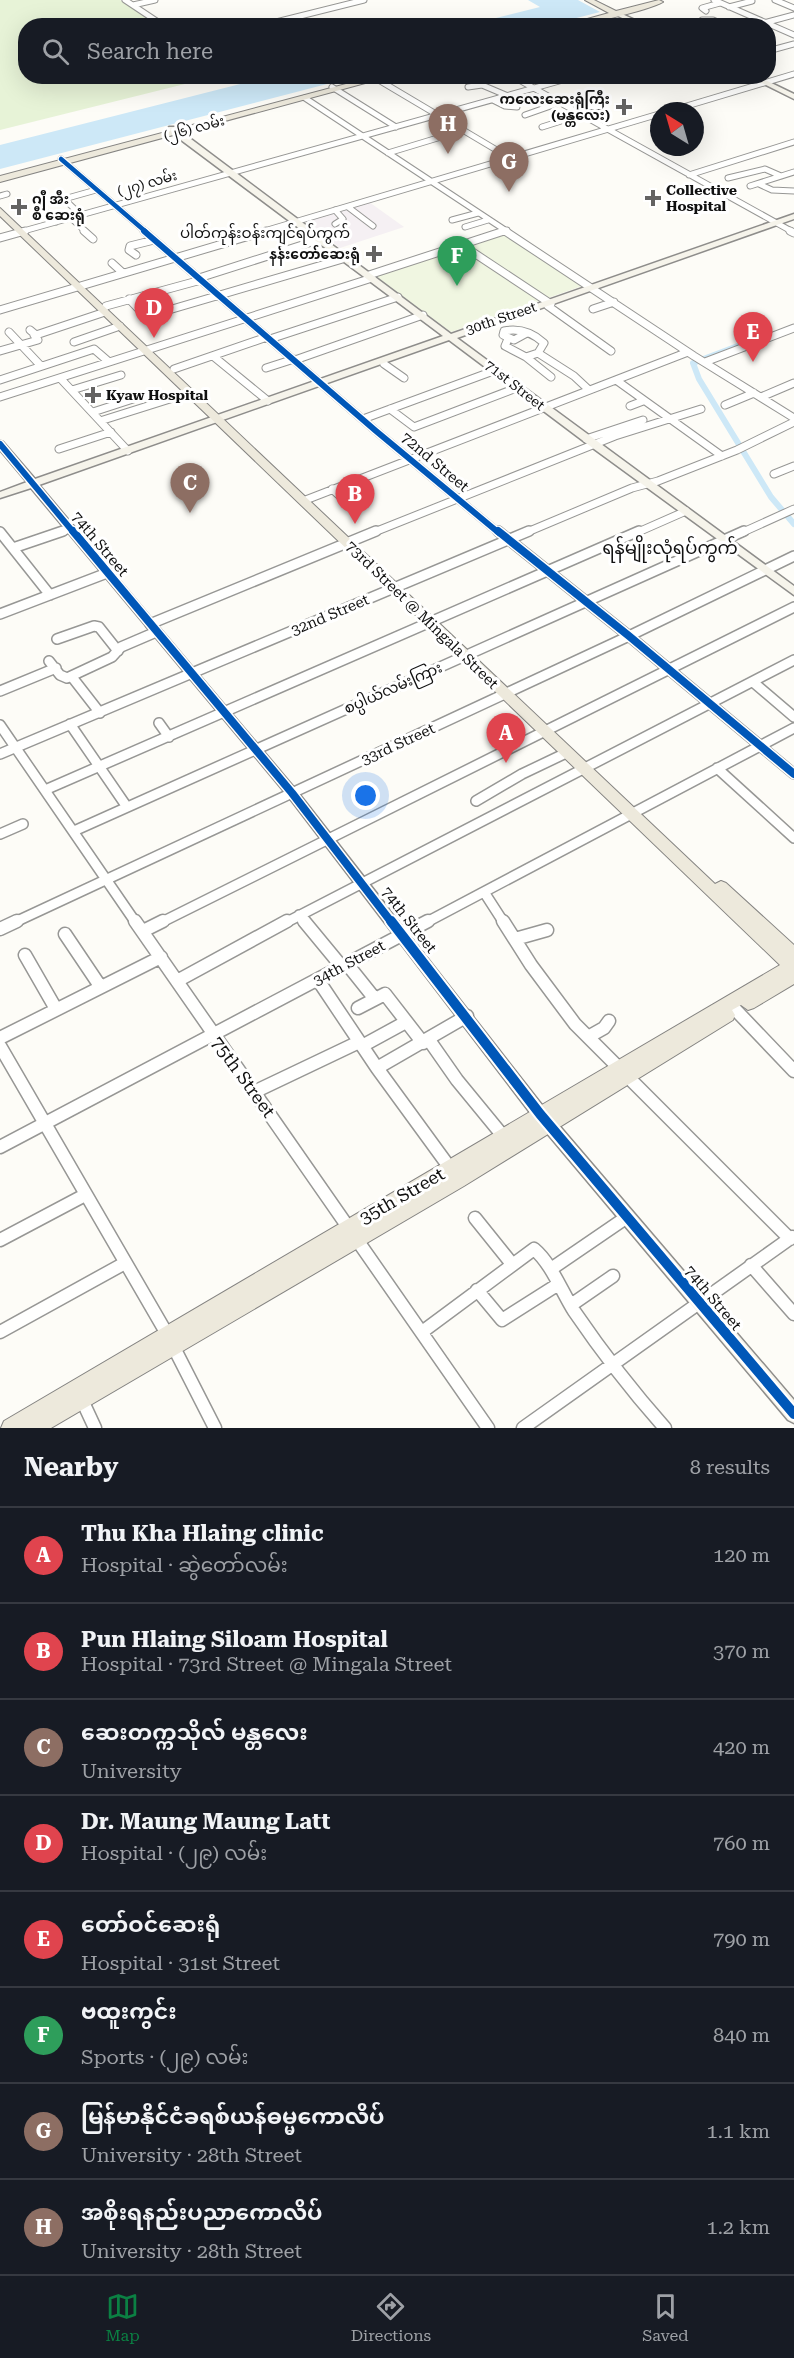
<!DOCTYPE html>
<html lang="en">
<head>
<meta charset="utf-8">
<style>
	body { margin:0; font-family:"Roboto Serif","Noto Sans Myanmar",serif; background:#242831; color:#f1f3f6 }
	.compass { position:absolute; left:650px; top:102px; width:54px; height:54px; border-radius:50%; background:#171b24; box-shadow:0 6px 24px #0002; rotate:323deg }
	.you { position:absolute; left:366px; top:796px; width:21px; height:21px; margin:-15px; border:4px solid #fff; border-radius:50%; background:#1a73e8; box-shadow:0 0 0 9px #1a73e833 }
	.badge { display:grid; place-items:center; width:39px; height:39px; border-radius:50%; background:#0b8043; color:#fff; font-size:20px; font-weight:700 }
	.pin { position:absolute; translate:-50% -50px; filter:drop-shadow(0 2px 3px #0008) }
	.pin::after { content:''; position:absolute; top:32px; width:21px; height:18px; background:inherit; clip-path:polygon(0 0,100% 0,50% 100%) }
	.list { margin:0; padding:0; list-style:none }
	h2 { display:flex; justify-content:space-between; align-items:center; height:78px; margin:0; padding:0 24px; font-size:26px }
	h2 small { font-size:20px; font-weight:400; color:#9ea1a6 }
	.list li { display:grid; grid-template-columns:39px 1fr auto; gap:18px; align-items:center; box-sizing:border-box; height:96px; padding:0 24px; border-top:2px solid #363941 }
	.list b { display:block; font-size:22px; white-space:nowrap }
	.list p { margin:0; font-size:20px; white-space:nowrap; color:#9ea1a6 }
	.list em { font-size:20px; font-style:normal; color:#9ea1a6 }
	.icon { flex:none; width:33px; height:33px; fill:none; stroke:currentColor; stroke-width:2; stroke-linecap:round; stroke-linejoin:round }
	.map { position:relative; flex:none; width:794px; height:1428px; overflow:hidden }
	.search { position:absolute; background:#171b24; box-shadow:0 6px 24px #0002; left:18px; right:18px; top:18px; height:66px; display:flex; align-items:center; gap:15px; box-sizing:border-box; padding:0 21px; border-radius:24px; color:#9ea1a6; font-size:22px }
	.sheet { height:846px; background:#171b24 }
	nav { display:flex; justify-content:space-around; align-items:center; box-sizing:border-box; height:84px; border-top:2px solid #363941; background:#171b24; font-size:16px; color:#9ea1a6 }
	nav a { display:grid; justify-items:center; gap:3px }
	nav .on { color:#0b8043 }
	.map>svg:first-child { display:block }
	.industrial { fill:#f5f0f3 }
	.green { fill:#e7f3d7 }
	.pitch { fill:#f0f6e1 }
	.water { fill:#cde8f7 }
	.lines { fill:none; stroke-linecap:round; stroke-linejoin:round }
	.canal { stroke:#cde8f7; stroke-width:6 }
	.street-far3-casing { stroke:#979795; stroke-width:7 }
	.street-far2-casing { stroke:#979795; stroke-width:9 }
	.street-far1-casing { stroke:#979795; stroke-width:12 }
	.street-casing { stroke:#979795; stroke-width:15 }
	.secondary-casing { stroke:#8e8d8b; stroke-width:3 }
	.primary-casing { stroke:#858482; stroke-width:2 }
	.street-far3 { stroke:#fffffe; stroke-width:5 }
	.street-far2 { stroke:#fffffe; stroke-width:7 }
	.street-far1 { stroke:#fffffe; stroke-width:9 }
	.street { stroke:#fffffe; stroke-width:12 }
	.secondary { fill:#f6f4eb; fill-rule:evenodd }
	.primary { fill:#ede9dc; fill-rule:evenodd }
	.cycleway-far3-casing { stroke:#fff; stroke-width:7 }
	.cycleway-far2-casing { stroke:#fff; stroke-width:9 }
	.cycleway-far1-casing { stroke:#fff; stroke-width:11 }
	.cycleway-casing { stroke:#fff; stroke-width:14 }
	.cycleway-far3 { stroke:#0057b8; stroke-width:4.5 }
	.cycleway-far2 { stroke:#0057b8; stroke-width:6 }
	.cycleway-far1 { stroke:#0057b8; stroke-width:8 }
	.cycleway { stroke:#0057b8; stroke-width:10 }
	.poi-dot { fill:#646362; stroke:#fff; stroke-width:2 }
	.labels { text-anchor:middle; stroke-width:6; stroke-linejoin:round; paint-order:stroke }
	.far-poi-label { font-size:14px; font-weight:bold; fill:#111; stroke:#fff; text-anchor:start }
	.far-street-label { font-size:14px; fill:#111; stroke:#fff }
	.far-quarter-label { font-size:15px; fill:#111; stroke:#fff }
	.street-label { font-size:15px; fill:#111; stroke:#fff }
	.quarter-label { font-size:18px; fill:#111; stroke:#fff }
	.near-street-label { font-size:18px; fill:#111; stroke:#fff }
</style>
</head>
<body>
<div class="map">
<svg width="794" height="1428" viewBox="0 0 794 1428">
	<rect width="100%" height="100%" fill="#fdfcf7"/>
	<path class="industrial" d="M369 202 404 227 340 248 304 221Z"/>
	<path class="green" d="M0 0H120L159 25 26 26V76L213 77 0 130Z"/>
	<path class="pitch" d="M502 234 582 286 451 332 373 274Z"/>
	<path class="water" d="M528 0H578L600 12 549 25H468L540 7Z
		M268 77H354L0 169V145Z"/>
	<g class="lines">
		<path class="canal" d="M743 344 693 363 699 379 771 497 794 524"/>
		<defs>
			<path id="street-far3" d="M125 0 164 26
				M714 0 794 35
				M775 0 794 8
				M133 5 155 0
				M729 7 752 1
				M706 11 702 8 720 3
				M702 20H713L726 26
				M764 23 794 15
				M260 26 364 0
				M676 26 685 25
				M768 51 794 44
				M512 76 793 232
				M377 79 510 158
				M452 79 456 76
				M332 87 396 127
				M468 87 482 85 508 96
				M305 98 508 232
				M493 100 505 106 517 107
				M670 111 794 74
				M525 115 559 103
				M542 127 580 115
				M388 153 464 130
				M61 159 146 232
				M689 175 794 142
				M728 178 765 169 781 176
				M759 184 772 190 794 191
				M750 186 794 172
				M0 196 7 194
				M36 202 56 222
				M348 207 373 226
				M335 210 343 219 335 224
				M81 215 64 199 96 190
				M71 218 86 232
				M452 220 478 213
				M465 227 488 220
				M20 232 577 76
				M261 232 659 114
				M500 232 507 230"/>
			<path id="street-far2" d="M84 231 93 239
				M144 231 376 431 499 533
				M505 231 694 356 794 418
				M790 231 794 233
				M0 238 25 231
				M462 245 551 304
				M136 255 129 250 130 246 154 240
				M112 263 123 273
				M369 275 504 231
				M199 278 321 239
				M129 299 148 319
				M106 306 201 280
				M548 306 611 351
				M593 309 614 302
				M0 310 266 231
				M145 317 346 258
				M30 330 36 335 105 312
				M9 332 41 366
				M525 334 514 340 503 335 504 331C519 328 533 333 544 343L538 353
				M270 339 398 297
				M508 339 505 346 526 357 538 353 574 376 589 390
				M74 342 120 326
				M0 351 38 340 34 335
				M213 356 268 401
				M526 357 551 377
				M295 360 423 315
				M705 362 794 328
				M384 364 404 378
				M266 368 294 359
				M174 369 267 337
				M60 378 128 451
				M0 380 94 349 109 362
				M616 380 722 456
				M72 390 121 375
				M0 397 372 278
				M761 397 794 383
				M725 405 754 393
				M630 406 643 401
				M390 409 414 427 519 387
				M93 412 133 399
				M363 419 496 370
				M100 421 189 393
				M586 439 643 420
				M59 449 111 432
				M774 474 794 466
				M332 489 352 507
				M303 501 688 352
				M58 533 70 529
				M372 533 615 436 701 409
				M525 533 632 488 658 481 737 450 794 422
				M636 533 686 511
				M741 533 794 509"/>
			<path id="street-far1" d="M498 531 629 636 794 774
				M0 532 50 595
				M13 548 63 531
				M0 614 107 573
				M150 624 376 531
				M57 639 94 626 99 627 118 651
				M49 661 60 675 67 678 112 657 121 647 156 632
				M72 677 100 713
				M753 682 794 717
				M0 691 56 668
				M159 723 169 737
				M70 724 127 807
				M0 725 136 923
				M0 754 529 531
				M717 768 794 838
				M45 790 639 531
				M476 801 522 774 566 753
				M74 831 744 531
				M0 834 23 824
				M484 892 504 923
				M299 915 305 923
				M13 923 629 636 794 556
				M160 923 794 607
				M285 923 794 660
				M425 923 794 728"/>
			<path id="street" d="M135 921 488 1428
				M304 921 342 967
				M503 921 531 965 575 1024 790 1239
				M0 929 17 921
				M143 931 163 921
				M65 934 100 986
				M515 939 547 930
				M25 955 56 1009
				M347 964 375 999
				M318 980 377 1068 450 1168
				M177 981 287 921
				M729 1003 794 1071
				M358 1008 385 994 423 1043
				M588 1037 604 1028 609 1021
				M0 1038 161 957
				M429 1040 457 1080 503 1136
				M0 1046 167 1334 215 1428
				M362 1046 406 1022
				M377 1068 467 1016
				M254 1092 359 1042
				M0 1147 428 921
				M475 1218 512 1264
				M0 1240 85 1195
				M751 1265 794 1314
				M551 1269 627 1217
				M477 1290 502 1320 557 1285
				M571 1305 613 1276
				M0 1332 125 1263
				M422 1332 534 1249C551 1263 562 1292 574 1311 602 1352 632 1391 665 1428
				M82 1400 95 1428
				M523 1428 792 1237"/>
			<path id="secondary" d="M616 13H620L648 26H639L616 15Z
				M748 76H757L794 94V99Z
				M169 127H175L451 334 794 214V219L457 338 794 586V595L590 446 449 340 39 485 296 790 545 1109 794 1400V1423L788 1420 535 1119 288 796 31 488 0 498V492L27 482 0 450V441L3 442 35 479 443 336 169 131Z"/>
			<path id="primary" d="M585 0H594L616 11 659 0 663 2C647 11 581 26 562 26L609 13Z
				M376 76H391L0 182V176Z
				M0 208 715 884 721 881 726 883 794 945V984L754 1008 748 1010 741 1005 732 1010 735 1015 733 1020 464 1186 51 1428H1L4 1421 780 965 0 216Z"/>
		</defs>
		<use href="#street-far3" class="street-far3-casing"/>
		<use href="#street-far2" class="street-far2-casing"/>
		<use href="#street-far1" class="street-far1-casing"/>
		<use href="#street" class="street-casing"/>
		<use href="#secondary" class="secondary-casing"/>
		<use href="#primary" class="primary-casing"/>
		<use href="#street-far3" class="street-far3"/>
		<use href="#street-far2" class="street-far2"/>
		<use href="#street-far1" class="street-far1"/>
		<use href="#street" class="street"/>
		<use href="#secondary" class="secondary"/>
		<use href="#primary" class="primary"/>
		<defs>
			<path id="cycleway-far3" d="M61 159 146 232"/>
			<path id="cycleway-far2" d="M144 231 376 431 499 533
				M0 444 74 533"/>
			<path id="cycleway-far1" d="M73 531 292 793 392 923
				M498 531 629 636 794 774"/>
			<path id="cycleway" d="M391 921 540 1114 794 1414"/>
		</defs>
		<use href="#cycleway-far3" class="cycleway-far3-casing"/>
		<use href="#cycleway-far2" class="cycleway-far2-casing"/>
		<use href="#cycleway-far1" class="cycleway-far1-casing"/>
		<use href="#cycleway" class="cycleway-casing"/>
		<use href="#cycleway-far3" class="cycleway-far3"/>
		<use href="#cycleway-far2" class="cycleway-far2"/>
		<use href="#cycleway-far1" class="cycleway-far1"/>
		<use href="#cycleway" class="cycleway"/>
	</g>
	<g class="poi-dot">
		<path d="M621 98h6v6h6v6h-6v6h-6v-6h-6v-6h6z"/>
		<path d="M650 189h6v6h6v6h-6v6h-6v-6h-6v-6h6z"/>
		<path d="M16 198h6v6h6v6h-6v6h-6v-6h-6v-6h6z"/>
		<path d="M371 245h6v6h6v6h-6v6h-6v-6h-6v-6h6z"/>
		<path d="M90 386h6v6h6v6h-6v6h-6v-6h-6v-6h6z"/>
	</g>
	<g class="labels">
		<g class="far-poi-label">
			<text x="610" y="104" text-anchor="end">ကလေးဆေးရုံကြီး<tspan x="610" dy="16">(မန္တလေး)</tspan></text>
			<text x="666" y="195">Collective<tspan x="666" dy="16">Hospital</tspan></text>
			<text x="32" y="204">ဂျီ အီး<tspan x="32" dy="16">စီ ဆေးရုံ</tspan></text>
			<text x="360" y="259" text-anchor="end">နန်းတော်ဆေးရုံ</text>
			<text x="106" y="400">Kyaw Hospital</text>
		</g>
		<g class="far-street-label">
			<text transform="translate(194 128) rotate(-15)" y="5">(၂၆) လမ်း</text>
			<text transform="translate(147 183) rotate(-16)" y="5">(၂၇) လမ်း</text>
			<text transform="translate(501 318) rotate(-19)" y="5">30th Street</text>
			<text transform="translate(515 385) rotate(38)" y="5">71st Street</text>
		</g>
		<g class="far-quarter-label">
			<text x="265" y="238">ပါတ်ကုန်းဝန်းကျင်ရပ်ကွက်</text>
		</g>
		<g class="street-label">
			<text transform="translate(435 462) rotate(40)" y="5">72nd Street</text>
			<text transform="translate(100 544) rotate(50)" y="5">74th Street</text>
			<text transform="translate(330 615) rotate(-23)" y="5">32nd Street</text>
			<text transform="translate(422 615) rotate(44)" y="5">73rd Street @ Mingala Street</text>
			<text transform="translate(393 688) rotate(-24)" y="5">စပ္ပါယ်လမ်းကြား</text>
			<text transform="translate(398 744) rotate(-25)" y="5">33rd Street</text>
			<text transform="translate(409 920) rotate(52)" y="5">74th Street</text>
			<text transform="translate(349 963) rotate(-28)" y="5">34th Street</text>
			<text transform="translate(713 1298) rotate(50)" y="5">74th Street</text>
		</g>
		<g class="quarter-label">
			<text x="670" y="554">ရန်မျိုးလုံရပ်ကွက်</text>
		</g>
		<g class="near-street-label">
			<text transform="translate(243 1077) rotate(54)" y="6">75th Street</text>
			<text transform="translate(402 1196) rotate(-30)" y="6">35th Street</text>
		</g>
	</g>
</svg>
<svg class="compass" viewBox="-18 -18 36 36"><path d="M0-13l5 13h-10z" fill="#e53935"/><path d="M0 13l5-13h-10z" fill="#9ea1a6"/></svg>
<div class="you"></div>
<div class="pin badge" style="left:506px;top:763px;background:#e0444e">A</div>
<div class="pin badge" style="left:355px;top:524px;background:#e0444e">B</div>
<div class="pin badge" style="left:190px;top:513px;background:#8d6e63">C</div>
<div class="pin badge" style="left:154px;top:338px;background:#e0444e">D</div>
<div class="pin badge" style="left:753px;top:362px;background:#e0444e">E</div>
<div class="pin badge" style="left:457px;top:286px;background:#2e9e5b">F</div>
<div class="pin badge" style="left:509px;top:192px;background:#8d6e63">G</div>
<div class="pin badge" style="left:448px;top:154px;background:#8d6e63">H</div>
<div class="search"><svg class="icon" aria-label="search" viewBox="0 0 24 24"><circle cx="10" cy="10" r="6"/><path d="M15 15l6 6"/></svg>Search here</div>
</div>
<section class="sheet">
<h2>Nearby<small>8 results</small></h2>
<ul class="list">
<li><span class="badge" style="background:#e0444e">A</span><div><b>Thu Kha Hlaing clinic</b><p>Hospital · ဆွဲတော်လမ်း</p></div><em>120 m</em></li>
<li><span class="badge" style="background:#e0444e">B</span><div><b>Pun Hlaing Siloam Hospital</b><p>Hospital · 73rd Street @ Mingala Street</p></div><em>370 m</em></li>
<li><span class="badge" style="background:#8d6e63">C</span><div><b>ဆေးတက္ကသိုလ် မန္တလေး</b><p>University</p></div><em>420 m</em></li>
<li><span class="badge" style="background:#e0444e">D</span><div><b>Dr. Maung Maung Latt</b><p>Hospital · (၂၉) လမ်း</p></div><em>760 m</em></li>
<li><span class="badge" style="background:#e0444e">E</span><div><b>တော်ဝင်ဆေးရုံ</b><p>Hospital · 31st Street</p></div><em>790 m</em></li>
<li><span class="badge" style="background:#2e9e5b">F</span><div><b>ဗထူးကွင်း</b><p>Sports · (၂၉) လမ်း</p></div><em>840 m</em></li>
<li><span class="badge" style="background:#8d6e63">G</span><div><b>မြန်မာနိုင်ငံခရစ်ယန်ဓမ္မကောလိပ်</b><p>University · 28th Street</p></div><em>1.1 km</em></li>
<li><span class="badge" style="background:#8d6e63">H</span><div><b>အစိုးရနည်းပညာကောလိပ်</b><p>University · 28th Street</p></div><em>1.2 km</em></li>
</ul>
</section>
<nav>
<a class="on"><svg class="icon" aria-label="map" viewBox="0 0 24 24"><path d="M3 6l6-2 6 2 6-2v14l-6 2-6-2-6 2zM9 4v14M15 6v14"/></svg>Map</a>
<a><svg class="icon" aria-label="directions" viewBox="0 0 24 24"><path d="M12 3l9 9-9 9-9-9zM9 14v-3h6M13 9l2 2-2 2"/></svg>Directions</a>
<a><svg class="icon" aria-label="saved" viewBox="0 0 24 24"><path d="M7 4h10v16l-5-4-5 4z"/></svg>Saved</a>
</nav>
</body>
</html>
